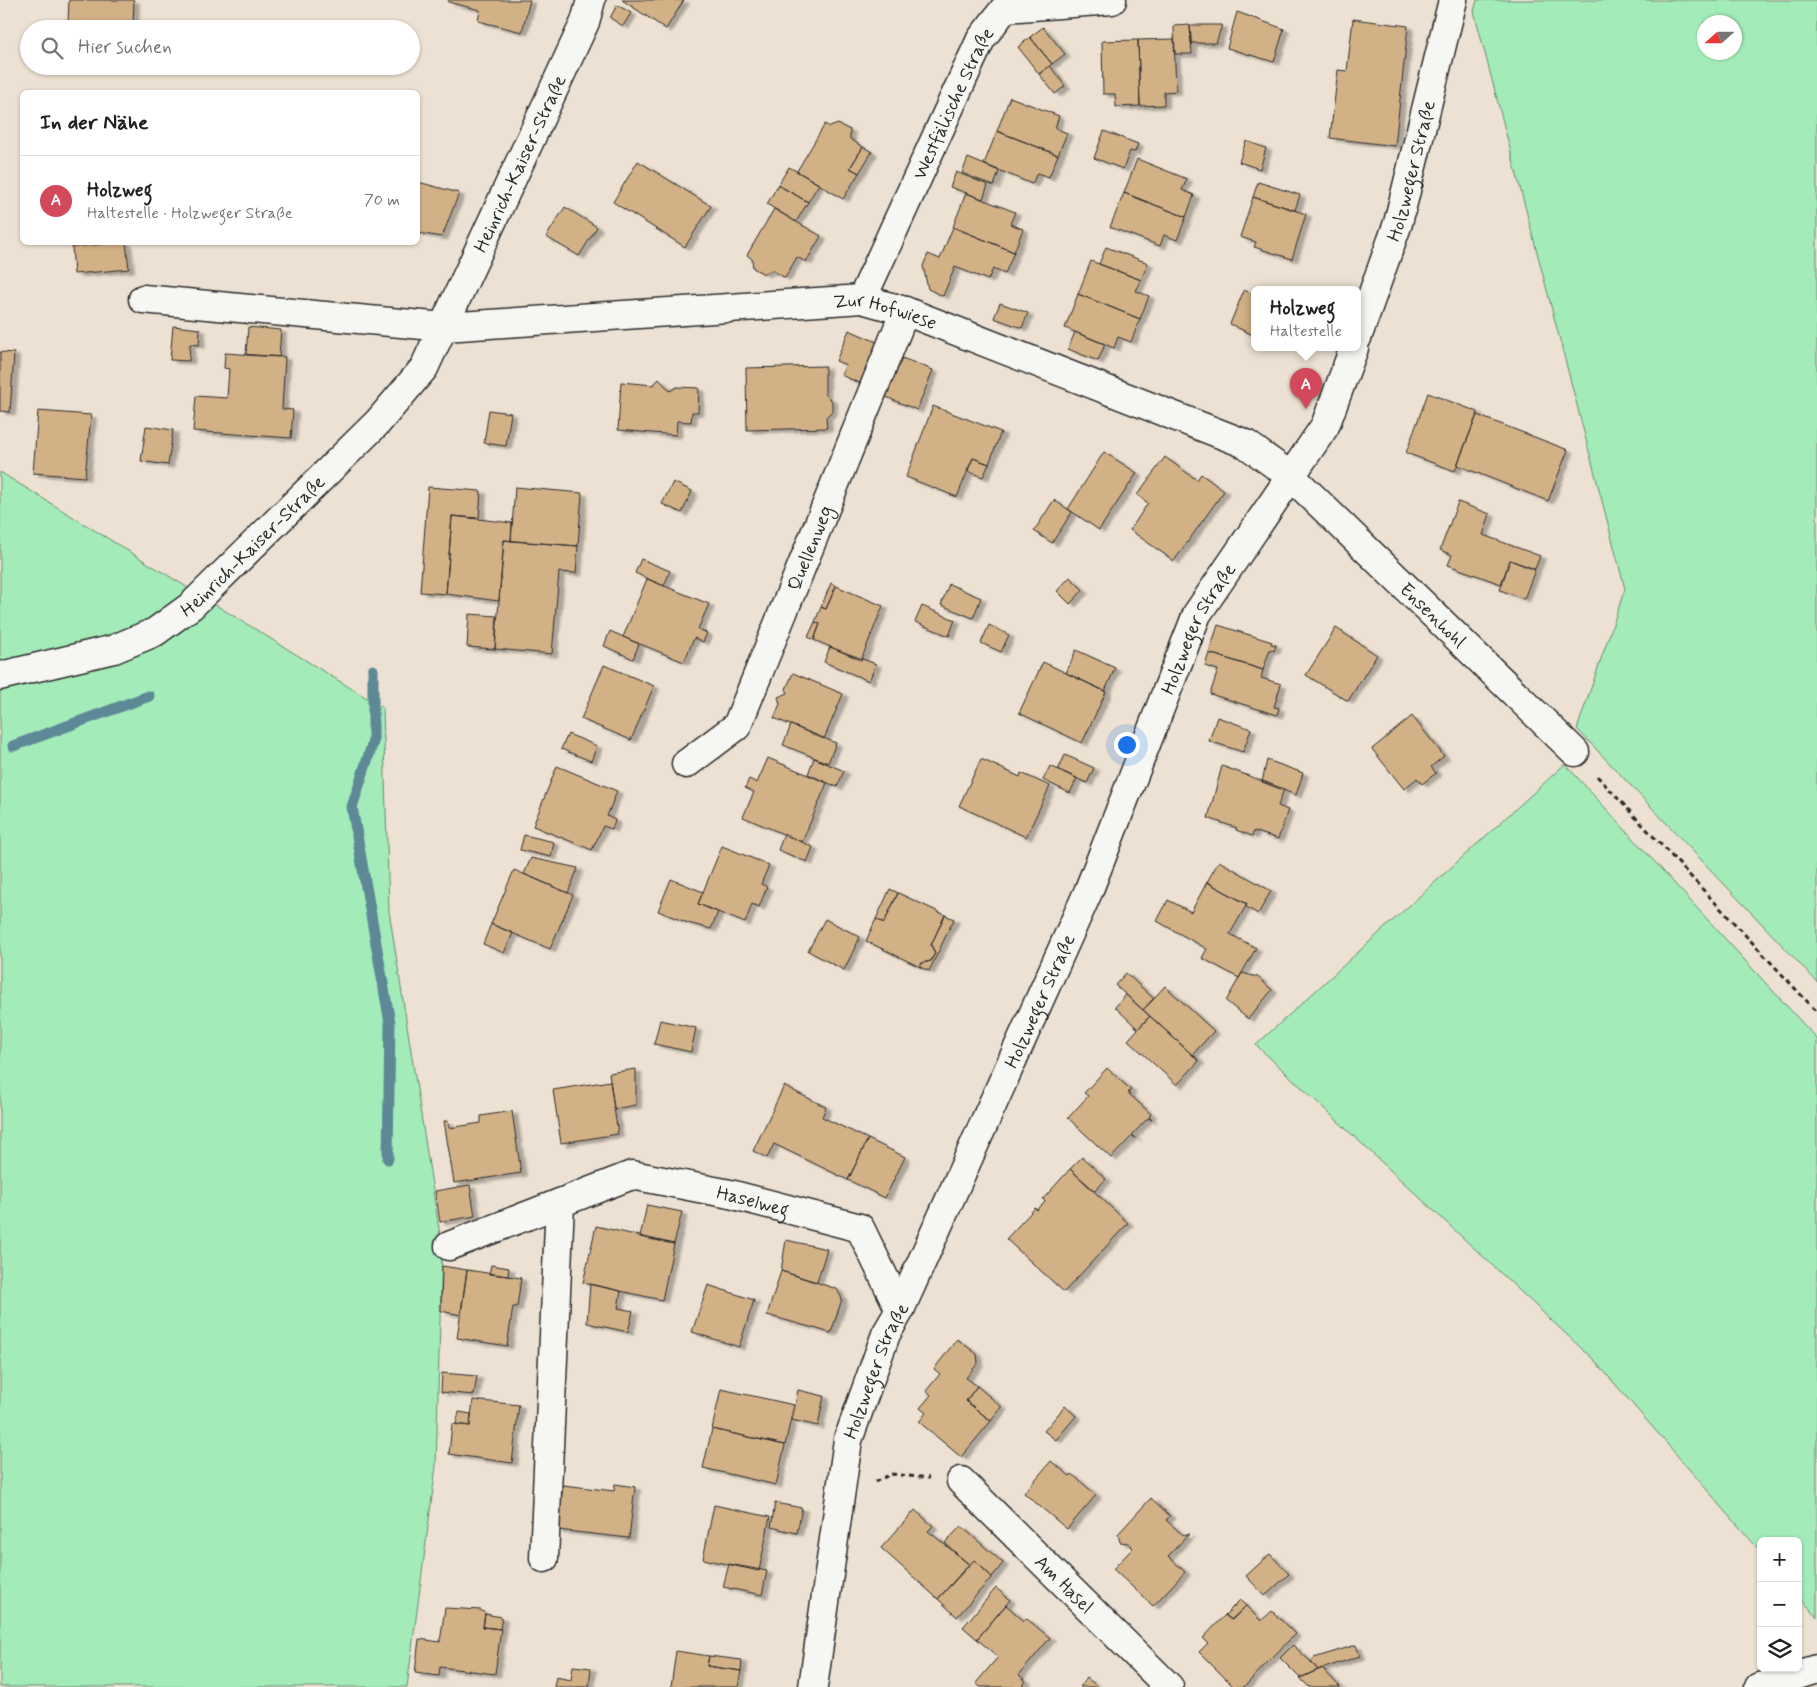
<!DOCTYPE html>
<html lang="de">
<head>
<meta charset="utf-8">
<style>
	body { margin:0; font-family:Mynerve,sans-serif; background:#f2f2f2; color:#202124 }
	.controls { position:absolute; right:15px; bottom:15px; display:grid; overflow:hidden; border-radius:8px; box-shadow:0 1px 4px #0004 }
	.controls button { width:45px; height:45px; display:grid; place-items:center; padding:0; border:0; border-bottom:1px solid #e0e0e0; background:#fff; color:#202124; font:25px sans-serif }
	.compass { position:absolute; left:1697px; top:15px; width:45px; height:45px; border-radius:50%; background:#fff; box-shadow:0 1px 4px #0004; rotate:249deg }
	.you { position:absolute; left:1126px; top:744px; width:18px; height:18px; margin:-12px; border:4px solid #fff; border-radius:50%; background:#1a73e8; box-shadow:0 0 0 8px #1a73e833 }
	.badge { display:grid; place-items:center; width:32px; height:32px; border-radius:50%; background:#d1495b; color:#fff; font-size:16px; font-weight:700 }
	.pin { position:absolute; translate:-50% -41px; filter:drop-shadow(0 1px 2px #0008) }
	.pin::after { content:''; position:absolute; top:26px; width:18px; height:15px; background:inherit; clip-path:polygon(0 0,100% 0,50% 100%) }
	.popup { position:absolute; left:1251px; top:286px; width:110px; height:65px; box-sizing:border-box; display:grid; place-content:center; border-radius:8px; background:#fff; filter:drop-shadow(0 1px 4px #0005); font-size:16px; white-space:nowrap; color:#757577 }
	.popup b { font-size:19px; color:#202124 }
	.popup::after { content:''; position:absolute; left:50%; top:100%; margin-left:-10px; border:10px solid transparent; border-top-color:#fff }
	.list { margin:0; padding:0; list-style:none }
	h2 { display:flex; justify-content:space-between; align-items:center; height:65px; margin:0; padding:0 20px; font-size:21px }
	h2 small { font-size:16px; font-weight:400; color:#757577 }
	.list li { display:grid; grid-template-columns:32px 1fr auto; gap:15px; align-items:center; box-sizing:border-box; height:90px; padding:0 20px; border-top:1px solid #e0e0e0 }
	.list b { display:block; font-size:19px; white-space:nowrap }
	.list p { margin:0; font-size:16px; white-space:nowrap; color:#757577 }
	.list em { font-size:16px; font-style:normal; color:#757577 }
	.icon { flex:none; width:28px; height:28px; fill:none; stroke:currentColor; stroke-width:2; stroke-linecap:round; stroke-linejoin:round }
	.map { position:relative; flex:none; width:1817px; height:1687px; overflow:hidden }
	.search { position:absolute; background:#fff; box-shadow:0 1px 4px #0004; left:20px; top:20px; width:400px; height:55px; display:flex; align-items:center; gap:12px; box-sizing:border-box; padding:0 18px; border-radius:28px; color:#757577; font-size:19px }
	.panel { position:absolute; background:#fff; box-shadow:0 1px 4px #0004; left:20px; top:90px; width:400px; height:155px; border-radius:8px }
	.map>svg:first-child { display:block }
	.green { fill:#a3ebb8; stroke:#678b72; fill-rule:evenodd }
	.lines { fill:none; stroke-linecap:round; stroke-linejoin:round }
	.stream { stroke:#5d8997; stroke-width:11 }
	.building { fill:#d3b186; stroke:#2b2b2b; filter:url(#shadow) }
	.minor-casing { stroke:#2b2b2b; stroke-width:31 }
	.path { stroke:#2b2b2b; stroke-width:3; stroke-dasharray:5 4; stroke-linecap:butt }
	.minor { stroke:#f6f6f2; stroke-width:28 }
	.labels { text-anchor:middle; stroke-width:4.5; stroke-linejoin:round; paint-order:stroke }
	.street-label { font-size:19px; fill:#2b2b2b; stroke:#f6f6f2 }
</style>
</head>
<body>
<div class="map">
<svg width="1817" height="1687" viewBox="0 0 1817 1687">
	<defs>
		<filter id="shadow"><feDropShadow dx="5.5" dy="3" stdDeviation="1" flood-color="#0004"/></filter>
	</defs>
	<rect width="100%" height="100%" fill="#ece1d2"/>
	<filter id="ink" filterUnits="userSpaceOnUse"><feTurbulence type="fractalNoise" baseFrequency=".02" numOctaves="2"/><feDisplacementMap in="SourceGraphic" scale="10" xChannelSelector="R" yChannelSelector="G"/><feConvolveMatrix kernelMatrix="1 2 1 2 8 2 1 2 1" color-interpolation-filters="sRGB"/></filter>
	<g filter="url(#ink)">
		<path class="green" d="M1477 0H1817V982L1577 729 1625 589 1474 11ZM1704 22H1734V52H1704Z
			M0 472 383 708 389 911 442 1248 436 1466 407 1687H0Z
			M1565 764 1817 1039V1617L1798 1595V1541H1761V1552L1595 1361 1256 1045Z"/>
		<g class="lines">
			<path class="stream" d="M373 670V742L352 807 390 1023 388 1159
				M13 746 149 696"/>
		</g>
		<path class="building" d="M69 0H134L133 28 68 23Z
			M449 0H530L522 32 478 21 480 10 448 2Z
			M622 0H684L666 29Z
			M617 5 631 13 623 26 610 18Z
			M1237 12 1284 29 1274 62 1227 48Z
			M1353 19 1408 26 1395 146 1330 138 1338 70 1347 71Z
			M1190 25 1192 54H1175L1174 26Z
			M1190 25H1222L1216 43H1191Z
			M1043 27 1065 54 1052 64 1030 37Z
			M1030 37 1052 64 1039 74 1018 47Z
			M1174 39 1176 91 1164 92V105L1140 106 1138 40Z
			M1138 40 1140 106 1116 107 1115 94H1103L1102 41Z
			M1050 66 1065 86 1055 94 1039 74Z
			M1010 97 1059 116 1055 128 1067 133 1058 155 997 131Z
			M825 124 830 127 838 124 850 130V139L863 147 850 168 859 173 843 199 797 171Z
			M997 131 1058 155 1049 177 1037 173 1032 184 984 164Z
			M1104 131 1138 144 1135 152 1130 151 1123 169 1094 158Z
			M1246 141 1266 148 1260 169 1239 162Z
			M863 147 872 152 859 173 850 168Z
			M968 158 999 171 994 186 962 173Z
			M1137 159 1187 179 1182 190 1194 195 1186 217 1124 193Z
			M638 161 711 206 685 247 613 202Z
			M789 167 819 184 808 202 778 185Z
			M956 172 988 185 983 199 950 187Z
			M418 182 459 193 442 237 418 233Z
			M1258 182 1300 195 1295 210 1253 197Z
			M778 185 808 202 796 222 767 204Z
			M966 193 1015 212 1010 224 1023 229 1014 252 953 227Z
			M1124 193 1186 217 1177 240 1164 235 1160 246 1110 227Z
			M1253 197 1306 214 1292 259 1254 247 1256 242 1240 237Z
			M565 207 597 227 579 256 546 237Z
			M774 209 821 236 806 262 797 257 785 278 772 270 764 274 753 268 752 259 747 255Z
			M953 227 1014 252 1005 274 993 269 988 280 955 267 943 296 928 289 923 266 928 254 940 259Z
			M126 242 129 269 74 274 72 247Z
			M1106 247 1148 263 1141 280 1099 264Z
			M1091 261 1141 280 1136 291 1149 296 1140 319 1078 294Z
			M1244 290 1255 295V336L1230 324Z
			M1078 294 1140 319 1131 342 1118 337 1114 348 1065 328Z
			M1000 303 1028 313 1022 328 994 318Z
			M173 326 200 329 199 345 190 344 189 361 170 360Z
			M248 327 281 330 279 357 246 355Z
			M849 330 879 343 862 384 841 375 846 365 836 361Z
			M1075 332 1105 344 1098 361 1068 349Z
			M0 352 14 353 10 412 0 411Z
			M225 353 285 357 282 409 293 410 291 438 193 431 196 396 227 398 229 369 224 368Z
			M902 358 933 370 917 410 886 397Z
			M825 366V394L832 401V411L826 417 827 428 747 430 746 368Z
			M659 379 670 391 677 387 699 388 698 412H692L691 422 677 421 676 435 618 430 621 382 653 385Z
			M1428 393 1478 412 1455 471 1406 453Z
			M933 406 1001 432 989 464 973 458 957 497 906 477Z
			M489 410 511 413 506 446 484 443Z
			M38 411 91 415 85 477 33 473Z
			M1477 415 1568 450 1548 501 1457 465Z
			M146 426 173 430 168 465 141 461Z
			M1104 452 1137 473 1099 530 1068 509Z
			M1165 457 1197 480 1201 474 1224 491 1174 561 1130 530 1148 503 1137 495Z
			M973 458 989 464 983 477 967 471Z
			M673 482 692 491 682 513 662 504Z
			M428 487 481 491 479 518 452 516 446 594 420 592Z
			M515 487 582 493 578 546 511 541Z
			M1054 500 1072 512 1052 543 1034 531Z
			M1458 502 1490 514 1483 535 1540 556 1535 569 1510 560 1501 584 1448 565 1452 555 1440 550Z
			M452 516 512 523 511 541 504 540 499 601 446 594Z
			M504 540 578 546 576 573 559 572 552 654 495 649Z
			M641 559 670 571 664 586 635 573Z
			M1510 560 1535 570 1524 599 1500 590Z
			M1070 577 1083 590 1070 604 1057 591Z
			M647 579 709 604 698 629 707 633 703 642 694 638 684 662 623 637Z
			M831 583 836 586 826 609 821 607Z
			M949 584 981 598 973 618 941 605Z
			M836 586 883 606 861 660 814 640 820 624 815 622 821 607 826 609Z
			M922 606 955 620 949 636 915 622Z
			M469 614 497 616 495 649 467 647Z
			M815 622 820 624 814 640 808 637Z
			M989 625 1009 635 1001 652 981 643Z
			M1218 625 1272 642 1271 644 1276 645 1274 651 1270 649 1263 670 1209 653Z
			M1336 628 1377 655 1348 701 1306 675Z
			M610 631 639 644 633 659 604 646Z
			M830 647 876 664 869 681 824 662Z
			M1076 650 1115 668 1105 691 1066 673Z
			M1209 653 1263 670 1261 678 1281 684 1274 707 1279 708 1277 715 1210 694 1218 670 1205 666Z
			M1043 662 1106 692 1082 743 1019 713Z
			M604 665 654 686 631 740 581 719Z
			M793 673 843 694 824 739 774 718 780 704 778 697 788 693 786 689Z
			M1412 716 1444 756 1431 767 1436 773 1422 784 1417 778 1404 789 1372 749Z
			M1217 717 1251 729 1243 752 1209 741Z
			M791 725 836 743 828 763 783 745Z
			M568 734 597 746 591 761 561 749Z
			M1065 755 1094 768 1087 783 1058 770Z
			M768 758 827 783 802 842 743 817 754 792 745 788 749 779 757 783Z
			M814 758 844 771 837 787 808 774Z
			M981 759 1020 777 1021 773 1050 786 1026 837 959 806Z
			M1267 760 1303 773 1296 795 1262 782Z
			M557 766 617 791 607 816 615 820 612 829 603 826 592 850 533 826Z
			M1050 766 1077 778 1070 793 1043 780Z
			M1222 766 1284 789 1278 806 1288 810 1278 839 1254 831 1252 836 1236 830 1237 828 1208 818Z
			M784 834 813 847 807 862 778 850Z
			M524 835 554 842 551 857 520 850Z
			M722 846 769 865 761 884 767 887 759 907 752 904 745 923 698 904Z
			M531 858 578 868 568 893 524 874Z
			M1219 861 1271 891 1258 914 1246 907 1247 904 1207 882Z
			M514 870 573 895 550 949 491 924Z
			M671 879 703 892 698 904 718 912 711 929 688 923 658 911Z
			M1207 882 1247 904 1230 934 1256 948 1239 978 1202 958 1207 949 1157 921 1168 900 1191 912Z
			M890 889 898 893 884 923 876 919Z
			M898 893 945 915 931 945 935 953 931 961 922 963 920 967 866 941 876 919 884 923Z
			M945 915 954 919 929 971 920 967 922 963 931 961 935 953 931 945Z
			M825 919 860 937 844 970 808 951Z
			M491 924 513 933 504 953 483 944Z
			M1126 973 1154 999 1143 1010 1115 985Z
			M1242 973 1258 977 1272 990 1248 1019 1226 1001Z
			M1165 986 1214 1031 1193 1054 1199 1061 1143 1010Z
			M1126 995 1150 1016 1138 1029 1115 1007Z
			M1150 1016 1199 1061 1177 1085 1128 1040Z
			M660 1020 696 1028 691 1052 654 1044Z
			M1107 1068 1131 1090 1128 1093 1151 1114 1149 1117 1152 1120 1148 1118 1132 1135 1136 1138 1132 1136 1111 1158 1068 1118 1088 1096 1084 1093Z
			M636 1069V1105L614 1109 609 1073Z
			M610 1081 618 1134 561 1143 553 1090Z
			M784 1086 826 1107 822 1117 868 1139 848 1180 774 1144 767 1158 753 1151Z
			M512 1111 521 1173 454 1183 444 1121H448L449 1128 481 1123V1116Z
			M868 1139 905 1157 885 1198 848 1180Z
			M1082 1157 1106 1179 1095 1191 1070 1169Z
			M1070 1169 1128 1223 1064 1292 1006 1239 1035 1208 1037 1210 1045 1202 1043 1199Z
			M470 1185 475 1216 440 1222 435 1191Z
			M647 1205 682 1212 674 1244 640 1237Z
			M596 1226 674 1244 662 1300 583 1283Z
			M786 1240 827 1249 817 1282 781 1271Z
			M491 1265 509 1268 508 1276 489 1274Z
			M442 1266 467 1270 461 1315 441 1311Z
			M467 1270 521 1278 517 1307H513L507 1346 457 1338Z
			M781 1271 837 1289 842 1299 831 1333 767 1315Z
			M590 1284 621 1291 618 1308 633 1311 628 1332 587 1323Z
			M708 1285 754 1300 739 1347 692 1332Z
			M957 1339 977 1354 978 1363 966 1378 977 1386 966 1401 991 1421 961 1457 919 1422 926 1413 920 1408 931 1395 926 1391 940 1374 934 1369Z
			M442 1373 477 1376 474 1395 441 1392Z
			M977 1386 1002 1407 991 1421 966 1401Z
			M721 1389 794 1405 785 1445 712 1429Z
			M798 1390 824 1396 818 1426 792 1420Z
			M473 1400 519 1405 512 1463 449 1454 452 1424 470 1426Z
			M1065 1406 1076 1416 1056 1440 1044 1431Z
			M459 1412 471 1414 470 1426 456 1424Z
			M712 1429 785 1445 776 1485 703 1468Z
			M1051 1461 1070 1476 1072 1474 1096 1495 1067 1529 1024 1493Z
			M615 1484 635 1487 629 1538 557 1530 563 1485 614 1491Z
			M1151 1498 1170 1516 1166 1520 1184 1536 1189 1534 1168 1556 1185 1572 1153 1606 1113 1569 1133 1548 1128 1543 1120 1542 1118 1534Z
			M775 1503 802 1508 797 1533 771 1527Z
			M714 1505 770 1517 759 1571 703 1559Z
			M915 1510 933 1526 928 1531 969 1564 938 1599 881 1548Z
			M961 1526 1003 1563 992 1577 974 1560 969 1565 945 1543Z
			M1270 1554 1289 1574 1265 1596 1246 1576Z
			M974 1560 992 1577 957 1617 938 1599Z
			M729 1564 767 1571 762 1595 723 1587Z
			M996 1588 1010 1600 977 1639 963 1627Z
			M1240 1600 1246 1606 1231 1620 1225 1615Z
			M1006 1605 1024 1621 1026 1618 1050 1638 1019 1675 1026 1681 1021 1687H980L976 1683 998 1657 977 1639Z
			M1246 1606 1261 1621 1272 1611 1295 1634 1244 1687H1234L1199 1652 1208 1643 1203 1638 1225 1615 1232 1620Z
			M445 1608 481 1610 485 1614 483 1627 501 1629 495 1674 440 1667 439 1676 415 1673 419 1639 440 1642Z
			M485 1614 502 1617 500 1629 483 1627Z
			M1293 1645 1311 1662 1318 1670 1300 1678 1280 1658Z
			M1356 1645 1360 1656 1318 1670 1311 1662 1314 1658Z
			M676 1651 709 1656 707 1666 741 1671 738 1687H671Z
			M709 1656 742 1660 741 1671 707 1666Z
			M573 1666 591 1668 589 1687H554L556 1677 571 1680Z
			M1322 1668 1340 1687H1309L1300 1678Z
			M1087 1678 1098 1687H1080Z"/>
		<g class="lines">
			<defs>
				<g id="minor">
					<path id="s1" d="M143 299 444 327 862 299 905 311 1246 444 1292 477 1575 752"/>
					<path id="s2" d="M862 299 981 39 1005 8 1112 0"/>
					<path id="s3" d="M1357 338 1398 223 1453 0"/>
					<path id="s4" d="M0 676 114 649 155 632 191 606 378 422 424 368 585 22 591 0"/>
					<path id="s5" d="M686 764 737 726 905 311"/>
					<path id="s6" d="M449 1246 632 1175 730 1194 860 1228 900 1310"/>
					<path id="s7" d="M961 1481 1169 1687"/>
					<path d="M544 1558 560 1203"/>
					<path id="s8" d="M813 1687 848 1440 886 1334 900 1310 1088 892 1197 614 1325 426 1354 348"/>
					<path d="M1759 1687 1817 1669"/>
				</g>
			</defs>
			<use href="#minor" class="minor-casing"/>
			<path class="path" d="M1597 776 1817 1012
				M875 1482 891 1474 929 1478"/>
			<use href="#minor" class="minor"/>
		</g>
	</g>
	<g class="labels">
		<g class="street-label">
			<text dy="7" stroke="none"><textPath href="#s2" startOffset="216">Westfälische Straße</textPath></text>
			<text dy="7" stroke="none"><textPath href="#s4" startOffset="765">Heinrich-Kaiser-Straße</textPath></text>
			<text dy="7" stroke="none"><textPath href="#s3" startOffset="176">Holzweger Straße</textPath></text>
			<text dy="7" stroke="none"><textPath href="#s1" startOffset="746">Zur Hofwiese</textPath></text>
			<text dy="7" stroke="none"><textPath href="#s4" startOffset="292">Heinrich-Kaiser-Straße</textPath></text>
			<text dy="7" stroke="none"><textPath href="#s5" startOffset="256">Quellenweg</textPath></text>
			<text dy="7" stroke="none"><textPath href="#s1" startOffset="1386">Ensenhohl</textPath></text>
			<text dy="7" stroke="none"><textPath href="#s8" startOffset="1134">Holzweger Straße</textPath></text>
			<text dy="7" stroke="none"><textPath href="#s8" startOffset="729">Holzweger Straße</textPath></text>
			<text dy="7" stroke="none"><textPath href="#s6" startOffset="320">Haselweg</textPath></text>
			<text dy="7" stroke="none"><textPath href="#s8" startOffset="324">Holzweger Straße</textPath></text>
			<text dy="7" stroke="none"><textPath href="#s7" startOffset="146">Am Hasel</textPath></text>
		</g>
	</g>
</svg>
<div class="controls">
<button>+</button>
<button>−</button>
<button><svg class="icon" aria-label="layers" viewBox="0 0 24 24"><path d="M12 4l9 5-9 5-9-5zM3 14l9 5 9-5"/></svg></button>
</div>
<svg class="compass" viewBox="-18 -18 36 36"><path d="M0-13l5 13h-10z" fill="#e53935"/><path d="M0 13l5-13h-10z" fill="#757577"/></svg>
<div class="you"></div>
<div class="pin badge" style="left:1306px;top:409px">A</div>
<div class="popup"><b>Holzweg</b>Haltestelle</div>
<div class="search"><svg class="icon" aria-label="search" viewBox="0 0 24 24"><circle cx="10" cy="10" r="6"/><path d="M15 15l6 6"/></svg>Hier suchen</div>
<section class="panel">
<h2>In der Nähe<small></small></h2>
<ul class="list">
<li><span class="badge">A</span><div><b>Holzweg</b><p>Haltestelle · Holzweger Straße</p></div><em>70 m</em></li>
</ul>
</section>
</div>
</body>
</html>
